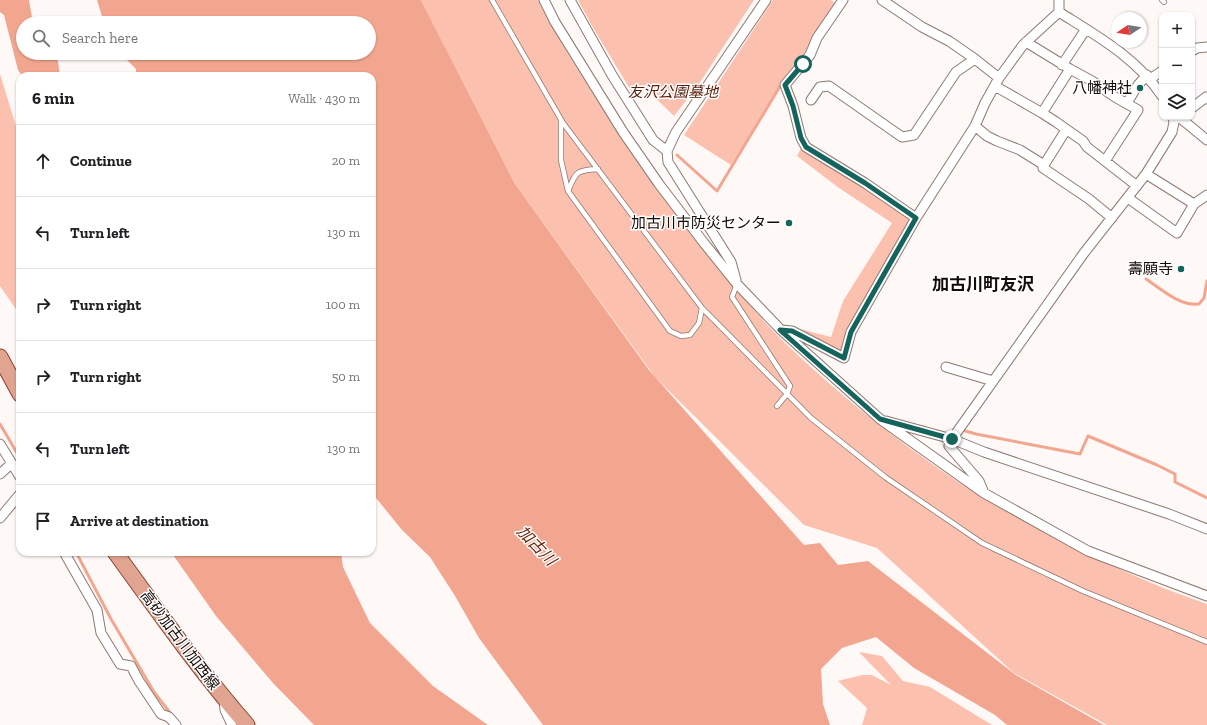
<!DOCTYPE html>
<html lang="en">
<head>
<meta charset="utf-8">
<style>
	body { margin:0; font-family:"Zilla Slab","Noto Sans JP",serif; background:#f2f2f2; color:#202124 }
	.controls { position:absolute; right:12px; top:12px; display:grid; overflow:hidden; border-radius:8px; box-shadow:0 1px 3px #0004 }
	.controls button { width:36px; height:36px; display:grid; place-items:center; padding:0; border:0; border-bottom:1px solid #e0e0e0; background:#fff; color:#202124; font:20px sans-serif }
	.compass { position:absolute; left:1111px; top:12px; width:36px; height:36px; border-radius:50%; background:#fff; box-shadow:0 1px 3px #0004; rotate:258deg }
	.stop { position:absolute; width:12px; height:12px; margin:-9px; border:3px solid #15635d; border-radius:50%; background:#fff }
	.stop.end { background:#15635d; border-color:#fff; box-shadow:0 1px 4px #0008 }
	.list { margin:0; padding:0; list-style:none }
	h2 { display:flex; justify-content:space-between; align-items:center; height:52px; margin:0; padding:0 16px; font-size:17px }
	h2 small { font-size:13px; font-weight:400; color:#757577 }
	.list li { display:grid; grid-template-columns:26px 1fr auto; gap:12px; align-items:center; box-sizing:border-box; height:72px; padding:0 16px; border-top:1px solid #e0e0e0 }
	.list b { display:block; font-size:15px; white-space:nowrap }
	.list em { font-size:13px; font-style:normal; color:#757577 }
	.icon { flex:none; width:22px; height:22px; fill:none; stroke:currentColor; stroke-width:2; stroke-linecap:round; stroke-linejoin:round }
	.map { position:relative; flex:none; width:1207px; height:725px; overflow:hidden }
	.search { position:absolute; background:#fff; box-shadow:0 1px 3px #0004; left:16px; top:16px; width:360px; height:44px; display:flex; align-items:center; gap:10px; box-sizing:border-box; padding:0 14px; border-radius:22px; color:#757577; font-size:15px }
	.panel { position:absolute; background:#fff; box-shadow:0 1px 3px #0004; left:16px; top:72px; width:360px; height:484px; border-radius:12px }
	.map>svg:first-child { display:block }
	.green { fill:#fbc0ae }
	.water { fill:#f3a68f }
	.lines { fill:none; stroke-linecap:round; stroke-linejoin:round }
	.stream { stroke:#f3a68f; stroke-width:3 }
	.lane-casing { stroke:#8f7871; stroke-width:6 }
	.street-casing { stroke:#8f7871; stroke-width:11 }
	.primary-casing { stroke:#8b4732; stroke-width:17 }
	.lane { stroke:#fff; stroke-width:4.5 }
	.street { stroke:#fff; stroke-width:9 }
	.primary { stroke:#e0a491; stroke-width:15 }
	.route { stroke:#15635d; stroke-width:5 }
	.poi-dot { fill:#15635d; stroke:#fff; stroke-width:1.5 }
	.labels { text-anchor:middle; stroke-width:3; stroke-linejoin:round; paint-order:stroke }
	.poi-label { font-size:15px; fill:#130b08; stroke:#fff; text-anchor:end }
	.park-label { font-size:15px; font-style:italic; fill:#5b200d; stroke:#fff }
	.street-label { font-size:15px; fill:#130b08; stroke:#fff }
	.water-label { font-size:16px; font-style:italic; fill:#6f1c00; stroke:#fff }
	.quarter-label { font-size:17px; font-weight:bold; fill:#130b08; stroke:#fff }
</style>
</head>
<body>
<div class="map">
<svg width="1207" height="725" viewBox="0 0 1207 725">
	<rect width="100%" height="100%" fill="#fef9f7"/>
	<path class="green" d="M421 0H538C572 66 615 128 658 187 698 241 737 295 784 342 845 401 913 454 985 499 1005 511 1026 521 1046 532 1098 560 1151 585 1207 604V725H1107L1014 673 877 548 804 525 655 377 515 184Z
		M578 0H754L697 87 674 116 642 85 633 94 592 26Z
		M773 0H831L835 3 815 34 808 50 784 78 731 165 684 135Z
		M0 74 20 139V315L0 286Z
		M802 146 911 218 841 354 795 330 796 328 831 337 843 301 892 223 839 188 797 156Z
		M859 652 882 656 903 681 930 687 992 725H862L867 708 838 681 862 675H872L891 685Z"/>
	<path class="water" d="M0 0H29L33 23H23V53H52L58 61 60 76H22L18 70 4 15 0 12Z
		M97 0H421L515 184 649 370 804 545 820 543 838 565 868 561 1016 675 1104 725H1007L995 715 914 668 876 637 842 648 821 669 823 704 830 725H543L479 638 455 596 430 557 402 530 372 493V76H136V69L120 53H369V23H104Z
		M171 552H341L343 567 370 623 433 686 488 725H314L273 683 216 616Z"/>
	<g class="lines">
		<path class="stream" d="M677 155 717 191 782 83
			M1146 279C1161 289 1179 306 1199 304L1204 298 1207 281
			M0 424 20 458
			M962 430 976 434 1080 454 1088 436 1157 465 1175 474V482L1207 498
			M76 552 111 619 154 692 171 714"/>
		<defs>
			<path id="lane" d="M492 0 563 123 702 308 811 418 885 477 982 543 1083 591 1207 642
				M1162 0 1164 2
				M561 120V160L568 191 670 331 681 336 690 335 699 323 702 308
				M568 191C576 172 576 170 598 169
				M737 284 732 297 790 386 787 394 777 406"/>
			<path id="street" d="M544 0 555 22 623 132 659 184 704 243 737 284 781 330 880 419 984 493 1088 551 1207 596
				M570 0 612 75 653 140 667 151
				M843 0 817 38 810 55 785 85 793 106 801 138 806 147 865 183 916 218
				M882 0 922 27 949 41 975 59 999 78
				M1059 0V12C1097 36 1137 58 1162 96
				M1026 42 1070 69 1092 81 1115 97 1138 110 1105 161
				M1192 51 1197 48 1207 47
				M1062 65 1086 29
				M1070 69 1042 113 1056 122 1083 141 1087 147 1105 161 1137 186
				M1150 79 1162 71
				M995 86 1042 113
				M811 100 820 87 829 86 902 137 914 135 956 72 975 59
				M1127 103 1138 85 1147 75
				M1192 108 1206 97 1207 99
				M1179 117 1207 140
				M975 126 987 136 997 141 1020 150 1044 165 1043 168 1089 199 1112 218
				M1044 165 1066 130
				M1146 174 1194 204
				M1128 198 1177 233 1194 204 1207 195
				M736 280 731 262 668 162 667 151 676 132 766 0
				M781 330 792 331 844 358 851 332 916 218 975 126 985 103 999 78 1023 45 1059 12
				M946 367 993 381
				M886 421 952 439 984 452 1169 514 1207 529
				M0 444 20 477
				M0 474 11 464
				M984 493 979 481 949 446 952 439 1084 253 1146 174 1172 132 1174 122 1173 117
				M0 518 20 494
				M64 552 97 610 101 633 120 664 131 666 139 681 161 714 169 717 176 725
				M224 700 225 710 232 725"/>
			<path id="primary" d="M0 357 20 394
				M115 552C158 611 199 670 247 725"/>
		</defs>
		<use href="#lane" class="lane-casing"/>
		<use href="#street" class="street-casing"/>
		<use href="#primary" class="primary-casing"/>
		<use href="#lane" class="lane"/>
		<use href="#street" class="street"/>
		<use href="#primary" class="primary"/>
	</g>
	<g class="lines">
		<path class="route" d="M803 64 785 85 793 106 801 138 806 147 865 183 916 218 851 332 844 358 792 331 780 330 880 419 952 439"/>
	</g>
	<g class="poi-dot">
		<circle cx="1140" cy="88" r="4"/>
		<circle cx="789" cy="223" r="4"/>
		<circle cx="1181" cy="269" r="4"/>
	</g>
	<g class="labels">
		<g class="poi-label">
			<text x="1132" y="93">八幡神社</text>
			<text x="781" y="228">加古川市防災センター</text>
			<text x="1173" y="274">壽願寺</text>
		</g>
		<g class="park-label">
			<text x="673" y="97">友沢公園墓地</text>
		</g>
		<g class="street-label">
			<text transform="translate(180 640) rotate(53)" y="5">高砂加古川加西線</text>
		</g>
		<g class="water-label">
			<text transform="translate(537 545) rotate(46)" y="6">加古川</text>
		</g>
		<g class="quarter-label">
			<text x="983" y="290">加古川町友沢</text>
		</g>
	</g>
</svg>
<div class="controls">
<button>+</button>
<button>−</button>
<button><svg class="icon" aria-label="layers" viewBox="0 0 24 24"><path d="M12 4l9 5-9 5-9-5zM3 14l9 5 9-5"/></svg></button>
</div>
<svg class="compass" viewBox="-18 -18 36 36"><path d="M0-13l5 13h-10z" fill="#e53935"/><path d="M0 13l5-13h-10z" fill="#757577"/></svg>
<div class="stop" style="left:803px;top:64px"></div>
<div class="stop end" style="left:952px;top:439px"></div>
<div class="search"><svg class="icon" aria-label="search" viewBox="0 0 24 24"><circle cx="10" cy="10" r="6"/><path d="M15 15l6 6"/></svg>Search here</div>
<section class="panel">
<h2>6 min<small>Walk · 430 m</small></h2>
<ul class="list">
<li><svg class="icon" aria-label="ahead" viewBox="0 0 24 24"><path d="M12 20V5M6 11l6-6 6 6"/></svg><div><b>Continue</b></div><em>20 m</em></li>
<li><svg class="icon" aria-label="left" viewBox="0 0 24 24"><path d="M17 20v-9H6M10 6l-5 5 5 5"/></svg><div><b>Turn left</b></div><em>130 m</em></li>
<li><svg class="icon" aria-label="right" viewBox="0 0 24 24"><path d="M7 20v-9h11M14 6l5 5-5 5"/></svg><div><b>Turn right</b></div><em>100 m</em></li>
<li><svg class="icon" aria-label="right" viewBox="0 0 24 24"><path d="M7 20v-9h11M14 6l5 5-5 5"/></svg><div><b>Turn right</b></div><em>50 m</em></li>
<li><svg class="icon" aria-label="left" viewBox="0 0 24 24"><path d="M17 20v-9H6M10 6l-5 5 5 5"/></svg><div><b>Turn left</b></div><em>130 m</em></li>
<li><svg class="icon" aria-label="arrive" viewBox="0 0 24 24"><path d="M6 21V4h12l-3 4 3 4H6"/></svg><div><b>Arrive at destination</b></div></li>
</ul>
</section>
</div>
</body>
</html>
